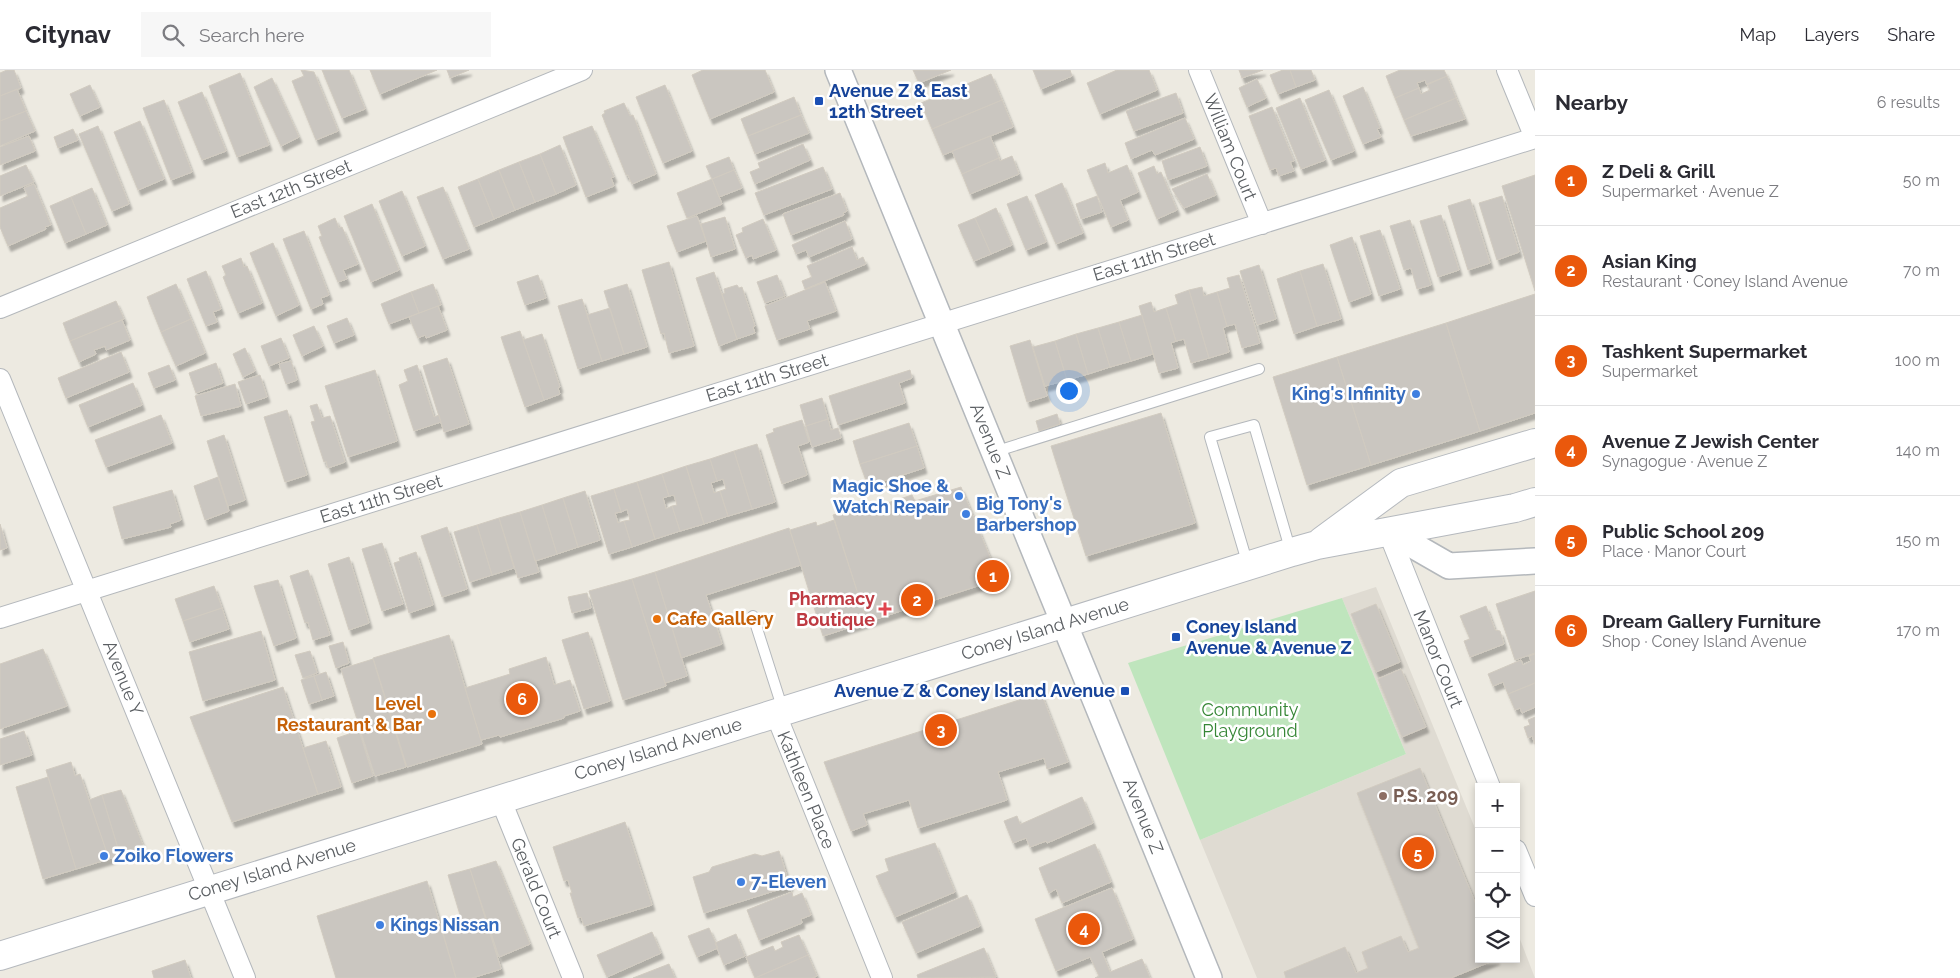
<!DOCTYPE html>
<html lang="en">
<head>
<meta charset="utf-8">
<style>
	body { margin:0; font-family:Raleway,sans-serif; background:#f7f7f7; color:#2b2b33 }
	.controls { position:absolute; right:15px; bottom:15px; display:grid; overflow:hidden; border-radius:0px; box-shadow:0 2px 8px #0003 }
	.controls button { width:45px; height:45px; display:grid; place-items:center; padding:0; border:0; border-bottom:1px solid #e1e1e2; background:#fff; color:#2b2b33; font:25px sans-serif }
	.you { position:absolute; left:1068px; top:320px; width:18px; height:18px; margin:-12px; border:4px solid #fff; border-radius:50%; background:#1a73e8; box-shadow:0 0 0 8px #1a73e833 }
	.badge { display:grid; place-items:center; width:32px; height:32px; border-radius:50%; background:#ea580c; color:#fff; font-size:16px; font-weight:700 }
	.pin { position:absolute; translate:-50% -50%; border:2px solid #fff; box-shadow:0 1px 5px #0006 }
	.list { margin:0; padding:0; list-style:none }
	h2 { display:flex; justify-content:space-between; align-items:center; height:65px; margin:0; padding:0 20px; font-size:21px }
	h2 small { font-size:16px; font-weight:400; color:#7c7c81 }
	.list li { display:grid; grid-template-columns:32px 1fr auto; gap:15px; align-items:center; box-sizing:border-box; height:90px; padding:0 20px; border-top:1px solid #e1e1e2 }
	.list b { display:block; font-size:19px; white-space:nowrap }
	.list p { margin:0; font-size:16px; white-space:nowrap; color:#7c7c81 }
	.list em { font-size:16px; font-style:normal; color:#7c7c81 }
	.icon { flex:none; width:28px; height:28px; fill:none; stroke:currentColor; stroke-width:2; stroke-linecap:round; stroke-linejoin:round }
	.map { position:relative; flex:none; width:1535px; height:908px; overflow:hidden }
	header { display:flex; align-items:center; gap:30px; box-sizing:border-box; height:70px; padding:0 25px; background:#fff; border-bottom:1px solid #e1e1e2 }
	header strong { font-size:24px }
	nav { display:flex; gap:28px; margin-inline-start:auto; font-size:18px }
	.search { width:350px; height:45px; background:#f7f7f7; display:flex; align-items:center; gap:12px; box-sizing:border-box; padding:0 18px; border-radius:0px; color:#7c7c81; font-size:19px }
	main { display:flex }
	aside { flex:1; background:#fff }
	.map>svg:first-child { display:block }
	.education { fill:#dfdbd2 }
	.green { fill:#bfe5bd }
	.building { fill:#cac6c0; stroke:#d1cbc0; filter:url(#shadow) }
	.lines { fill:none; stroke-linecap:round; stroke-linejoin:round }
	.service-casing { stroke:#b4b8bc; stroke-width:12 }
	.minor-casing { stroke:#b4b8bc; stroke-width:22 }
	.tertiary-casing { stroke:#b4b8bc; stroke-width:28 }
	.secondary-casing { stroke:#b5b9be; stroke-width:30 }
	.service { stroke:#fff; stroke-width:10 }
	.minor { stroke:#fff; stroke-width:20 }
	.tertiary { stroke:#fff; stroke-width:25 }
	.secondary { stroke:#fff; stroke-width:28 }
	.transit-dot { fill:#1a4fb4; stroke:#fff; stroke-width:2 }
	.shop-dot { fill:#3f7fe0; stroke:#fff; stroke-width:2 }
	.health-dot { fill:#e0444e; stroke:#fff; stroke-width:2 }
	.food-dot { fill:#e8710a; stroke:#fff; stroke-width:2 }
	.education-dot { fill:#8d6e63; stroke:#fff; stroke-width:2 }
	.labels { text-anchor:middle; stroke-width:5; stroke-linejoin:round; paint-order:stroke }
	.transit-label { font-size:18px; font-weight:bold; fill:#164399; stroke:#fff; text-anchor:start }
	.street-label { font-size:18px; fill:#5a5e62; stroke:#fff }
	.shop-label { font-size:18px; font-weight:bold; fill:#366cbe; stroke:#fff; text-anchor:start }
	.health-label { font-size:18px; font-weight:bold; fill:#be3a42; stroke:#fff; text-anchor:end }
	.food-label { font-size:18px; font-weight:bold; fill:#c56008; stroke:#fff; text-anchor:start }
	.park-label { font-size:18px; fill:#358635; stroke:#fff }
	.education-label { font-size:18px; font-weight:bold; fill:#785e54; stroke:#fff; text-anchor:start }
</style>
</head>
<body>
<header>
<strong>Citynav</strong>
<div class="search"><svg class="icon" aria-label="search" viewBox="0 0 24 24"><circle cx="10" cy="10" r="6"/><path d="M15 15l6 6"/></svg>Search here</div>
<nav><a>Map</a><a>Layers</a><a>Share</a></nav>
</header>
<main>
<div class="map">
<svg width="1535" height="908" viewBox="0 0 1535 908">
	<defs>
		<filter id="shadow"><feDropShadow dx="3" dy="5.5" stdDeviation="1" flood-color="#0004"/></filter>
	</defs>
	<rect width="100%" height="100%" fill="#edeae1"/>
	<path class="education" d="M1376 517 1479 768V889H1516V859L1535 908H1257L1200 770 1406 684 1342 528Z"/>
	<path class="green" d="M1342 528 1406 684 1200 770 1128 593Z"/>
	<path class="building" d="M7 0H14L21 18 0 26V3Z
		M301 0 314 2 338 61 316 70 292 11 304 6Z
		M322 0H349L365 39 342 48Z
		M370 0H437L380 24Z
		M447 0H469L450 8Z
		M703 0H765L774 22 710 49 692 5Z
		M913 0H951L919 13Z
		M1033 0H1070L1072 6 1041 19Z
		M1117 0H1149L1157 20 1100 44 1087 13Z
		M1239 0H1263L1242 8Z
		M1283 0H1290L1296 17 1278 24 1270 5Z
		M1290 0H1311L1315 10 1296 17Z
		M1400 0H1444L1447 6 1427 15 1425 10 1417 13 1419 18 1395 28 1386 6Z
		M240 3 269 75 237 87 209 16Z
		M991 4 1002 30 932 59 921 33Z
		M1447 6 1456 28 1404 50 1395 28 1419 18 1421 24 1430 20 1427 14Z
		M272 8 299 67 281 76 254 17Z
		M1257 9 1266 28 1247 37 1239 18Z
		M90 15 100 37 80 46 70 24Z
		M665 15 692 81 663 93 636 27Z
		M1363 17 1380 58 1377 59 1381 67 1363 74 1343 26Z
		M17 19 26 41 0 51V26Z
		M1329 20 1354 81 1331 90 1305 30Z
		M202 22 226 81 202 90 178 32Z
		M1176 23 1183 43 1134 61 1126 41Z
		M794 27 801 45 748 66 741 49Z
		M1300 28 1325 90 1301 99 1276 38Z
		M1456 28 1465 49 1411 66 1404 50Z
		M164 30 192 102 171 110 143 38Z
		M1002 30 1013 57 943 85 932 59Z
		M624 33 630 46 633 45 656 104 632 114 628 105H626L602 45 605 43 604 41Z
		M1272 37 1294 91 1290 92 1294 101 1279 106 1276 98 1270 100 1249 46Z
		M26 41 35 61 0 76V51Z
		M801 45 809 63 755 84 748 66Z
		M1185 48 1194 69 1155 85 1152 80 1131 89 1125 73Z
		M140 51 164 109 138 120 114 62Z
		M98 56 129 134 112 141 79 64Z
		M592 56 614 107 611 108 614 116 586 127 563 67Z
		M73 59 78 70 58 78 54 67Z
		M29 66 35 81 0 95V77Z
		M990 66 999 88 962 104 952 81Z
		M803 74 810 90 755 114 750 102 760 98 758 93Z
		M560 75 576 115 556 124 540 84Z
		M1200 77 1207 96 1168 110 1162 91Z
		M540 84 556 124 535 132 519 92Z
		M1012 86 1019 104 970 124 962 104 999 88 1000 91Z
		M729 87 734 100 712 109 706 96Z
		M519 92 535 132 515 140 499 100Z
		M1105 93 1108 103 1127 95 1138 122 1120 130 1128 150 1111 157 1087 100Z
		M26 95 34 112 0 126V106Z
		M1154 96 1157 104 1161 102 1177 140 1157 149 1138 103Z
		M823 97 832 119 764 145 755 123Z
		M499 100 515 140 494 149 478 109Z
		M734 100 742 118 719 127 712 109Z
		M1207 104 1216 125 1184 138 1172 119Z
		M1535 105V221L1502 116Z
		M478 109 494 149 474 157 458 117Z
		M712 109 722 134 687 148 677 123Z
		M1062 113 1083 163 1056 174 1035 125Z
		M34 114 51 155 45 157 46 159 8 176 0 157V138L28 126 24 118Z
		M443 117 469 179 443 189 417 127Z
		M92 118 107 155 86 164 71 127Z
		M402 121 425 176 402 186 379 131Z
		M840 123 847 141 843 143 844 145 791 165 783 144Z
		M1027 126 1046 172 1026 180 1007 134Z
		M1097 126 1102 142 1081 149 1076 134Z
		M1502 126 1519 182 1497 190 1479 133Z
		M71 127 86 164 65 173 50 136Z
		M1470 129 1490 193 1468 200 1448 136Z
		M372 134 399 200 371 212 344 146Z
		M996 138 1012 175 991 184 975 148Z
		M1441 145 1459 200 1438 207 1420 151Z
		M697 146 706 171 677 182 667 156Z
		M725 147 735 179 711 187 701 154Z
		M335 148 339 158 342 157 358 194 343 200 347 209 338 212 319 167 322 166 318 156Z
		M975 148 991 184 974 191 958 155Z
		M763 149 776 180 753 189 752 185 746 188 736 165 743 162 742 158Z
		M1410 150 1431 215 1417 219 1411 198 1404 200 1390 156Z
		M845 151 852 169 809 187 806 180 796 184 792 175Z
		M1380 160 1400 219 1379 226 1360 166Z
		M304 161 329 225 321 228 323 234 311 239 283 169Z
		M1352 167 1371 224 1349 232 1330 175Z
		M273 173 299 235 276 246 250 183Z
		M852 177 857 190 863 187 866 194 805 219 802 211 812 207 807 196Z
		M241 188 244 197 247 196 262 233 238 243 223 207 226 205 222 196Z
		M669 192 694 276 669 283 664 263 661 264 642 200Z
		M1323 194 1341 249 1317 256 1300 201Z
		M1259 195 1276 249 1257 255 1240 201Z
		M206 201 221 239 213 242 217 252 206 256 187 209Z
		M1300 201 1317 256 1294 264 1277 209Z
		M714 202 737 269 719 276 696 208Z
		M538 205 546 228 525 235 517 212Z
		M777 205 785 226 765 233 757 212Z
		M1239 205 1260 273 1242 278 1235 254 1227 256 1217 222 1230 218 1227 208Z
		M825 212 836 241 807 251 810 259 777 270 765 236Z
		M176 214 191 249 161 262 147 227Z
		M433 214 441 235 419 243 411 222Z
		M627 214 647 277 624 284 604 221Z
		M737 215 739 218 742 217 755 256 753 257 755 263 737 269 722 224 725 223 724 219Z
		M1202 217 1204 226 1217 222 1227 256 1223 258 1229 282 1209 288 1189 220Z
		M1189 220 1209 288 1191 293 1184 269 1176 271 1166 238 1178 234 1175 225Z
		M411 222 419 243 389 254 381 234Z
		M1535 224V343L1480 361 1446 253Z
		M582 229 602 291 578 299 558 236Z
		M116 231 124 249 70 271 63 253Z
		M1151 232 1154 242 1166 238 1176 271 1171 273 1178 298 1159 303 1139 236Z
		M438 236 447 260 426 268 425 265 418 268 409 247Z
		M610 238 624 284 602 291 587 245Z
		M1142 245 1153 284 1131 291 1119 252Z
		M347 248 354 265 334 273 327 256Z
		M191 249 205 283 176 296 161 262Z
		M122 250 130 270 106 280 105 276 94 280 96 284 79 292 70 271Z
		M1119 252 1131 291 1110 297 1098 258Z
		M1446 253 1480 361 1371 395 1337 287Z
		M314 256 323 276 302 286 293 265Z
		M1098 258 1110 297 1088 304 1076 264Z
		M520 261 544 330 525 337 501 267Z
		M542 264 560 317 558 318 560 324 544 330 523 270Z
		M1076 264 1088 304 1067 310 1055 271Z
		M281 268 289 288 269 296 261 276Z
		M1030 270 1047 326 1027 332 1010 276Z
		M1055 271 1067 310 1045 316 1033 277Z
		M245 278 255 301 243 307 233 284Z
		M121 282 129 302 66 328 58 308Z
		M1337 287 1371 395 1307 415 1273 307Z
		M447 288 469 354 444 362 423 296Z
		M291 291 297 310 286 314 279 294Z
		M216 293 223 313 196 323 189 303Z
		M169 295 175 310 154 318 148 303Z
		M417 295 434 347 439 345 441 352 414 361 399 315 408 311 404 300Z
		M375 300 397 371 348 387 325 316Z
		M910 300 912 308 899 313 905 333 838 355 829 326Z
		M260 305 267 327 246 334 238 312Z
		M133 313 142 335 88 357 79 335Z
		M235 314 241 336 201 346 195 326Z
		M822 328 828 349 806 356 800 335Z
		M317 334 322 348 330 346 345 392 328 398 326 391 324 392 311 352 315 351 310 336Z
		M287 340 307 405 285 412 264 347Z
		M1161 343 1195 453 1086 486 1051 376Z
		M1057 344 1060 354 1039 361 1036 351Z
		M161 345 172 373 106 397 95 370Z
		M828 349 831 360 838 358 841 368 812 377 806 356Z
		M802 350 809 372 798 376 807 405 782 414 766 365 774 362 773 359Z
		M909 353 917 376 860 394 853 371Z
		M224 365 245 430 228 436 207 371Z
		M757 374 775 432 752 439 734 381Z
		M917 376 924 398 868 416 860 394Z
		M734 381 752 439 728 446 720 421 726 419 723 409 717 411 710 389Z
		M710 389 717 411 711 413 714 423 720 421 728 446 704 454 686 396Z
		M686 396 704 454 680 461 672 436 677 435 674 425 669 426 662 404Z
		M662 404 669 426 663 428 666 439 672 436 680 461 655 469 637 412Z
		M218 407 229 441 205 450 194 416Z
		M637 412 655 469 632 477 624 451 630 450 627 439 621 442 614 419Z
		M961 417 999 509 867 552 833 445 873 432 875 437 912 425 915 431Z
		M614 419 621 442 615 443 618 453 624 451 632 477 609 484 591 426Z
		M172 420 181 450 170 454 171 457 122 469 113 437Z
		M585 421 600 470 578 477 563 428Z
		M563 428 578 477 557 484 542 435Z
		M542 435 557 484 535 491 520 442Z
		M520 442 539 502 518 508 499 448Z
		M499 448 514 498 492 505 477 455Z
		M834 450 867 552 823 566 790 460 816 452 817 456Z
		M0 454 7 478 0 480Z
		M477 455 492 505 470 512 454 462Z
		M447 457 467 519 442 527 421 466Z
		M789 458 801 495 706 525 722 574 681 588 655 502Z
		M382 473 403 534 382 541 362 479Z
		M416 482 433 535 409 543 394 493 400 491 399 488Z
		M349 487 369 553 349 560 328 494Z
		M308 500 330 565 313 570 308 552 305 553 290 506Z
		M655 502 687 606 665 613 632 509Z
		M632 509 666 616 623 630 589 521Z
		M278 510 296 568 274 576 254 516Z
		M214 516 222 538 183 551 175 529Z
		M1535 521V583L1515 590 1496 534Z
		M587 523 591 538 572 543 568 527Z
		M1376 534 1400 592 1376 602 1351 544Z
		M1486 536 1495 560 1500 561 1504 574 1470 587 1464 571 1470 569 1460 546Z
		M222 538 229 559 190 572 183 551Z
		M261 561 275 610 203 631 189 582Z
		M588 562 610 631 584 639 562 570Z
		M449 565 482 674 407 697 373 588Z
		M343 572 349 593 336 598 329 576Z
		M43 579 67 636 0 659V594Z
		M310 581 317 603 303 608 295 585Z
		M1535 584V613L1508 624 1503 612 1493 616 1488 604 1521 590 1523 595 1531 591 1529 586Z
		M546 587 554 615 570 610 580 641 564 646V648L500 667 499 665 481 670 465 618 510 604 509 599Z
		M373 589 406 697 375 706 341 599Z
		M1401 599 1426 657 1402 667 1378 609Z
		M326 602 334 626 322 630 314 606Z
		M314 606 322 630 309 634 301 610Z
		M1535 613V637L1522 643 1520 638 1515 640 1508 624Z
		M283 617 318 724 232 752 190 647Z
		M1041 623 1068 692 1047 699 1044 688 998 702 1007 730 918 758 909 730 863 744 867 755 851 761 824 692Z
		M1535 647V674L1532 666 1528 668 1524 657 1530 655 1528 650Z
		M356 651 373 706 352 713 337 668 352 663 349 653Z
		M24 661 32 685 0 695V669Z
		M326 671 341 717 318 724 303 678Z
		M71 692 75 706 80 704 109 789 76 799 46 700Z
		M1420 698 1479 842V889H1497L1451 908H1286L1284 902 1345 877 1356 903 1368 898 1362 882 1401 866 1408 882 1419 878 1357 723Z
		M48 707 76 799 43 809 16 717Z
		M121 720 144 778 120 785 102 725Z
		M102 725 120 785 109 789 89 730Z
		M1082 727 1093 753 1047 773 1046 771 1030 777 1026 768 1013 773 1004 751 1017 746 1020 754H1021Z
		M625 752 652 835 584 856 581 847 578 848 570 823H572L568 810 564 811 553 777Z
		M935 773 955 822 895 847 876 806 889 801 885 789Z
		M1095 774 1111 812 1062 833 1056 819 1049 823 1039 798Z
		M779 781 790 816 704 843 693 807 709 802 712 797 755 784 762 786Z
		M496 791 530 874 499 887 470 799Z
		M470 799 501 899 472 908H456L443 863 464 858 448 805Z
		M427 811 456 908H336L317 846Z
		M1112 818 1133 869 1102 882 1110 902 1142 889 1150 908H1095L1099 906 1090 887 1056 901 1035 849Z
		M792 822 793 827 802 823 811 845 801 849 802 853 759 870 747 840Z
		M967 825 980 856 916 883 902 852Z
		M709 858 718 878 697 887 688 866Z
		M652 862 661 883 607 907 597 885Z
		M736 864 745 886 724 895 715 873Z
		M799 865 808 885 755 908 746 887 773 876 775 881 783 877 781 872Z
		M984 878 996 907 918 908 917 905Z
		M808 885 817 906 812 908H755Z
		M185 890 191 908H154L152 901Z
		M669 894 675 908H633Z"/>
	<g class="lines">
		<defs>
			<path id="service" d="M994 382 1259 299
				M1248 495 1210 367 1254 355 1291 482
				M753 546 783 640"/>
			<path id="minor" d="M1199 0 1262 154
				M1507 0 1535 68
				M0 238 582 0
				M0 309 245 908
				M1388 461 1490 717
				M0 548 1535 68
				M775 642 882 908
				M500 728 573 908
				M1516 780 1535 826"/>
			<path id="tertiary" d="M838 0 1209 908
				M1388 461 1449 496 1535 491"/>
			<path id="secondary" d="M1322 471 1401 413 1535 373
				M0 886 1292 482 1317 475 1515 438 1535 432"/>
		</defs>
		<use href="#service" class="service-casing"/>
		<use href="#minor" class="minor-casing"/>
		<use href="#tertiary" class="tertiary-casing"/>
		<use href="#secondary" class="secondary-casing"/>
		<use href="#service" class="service"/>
		<use href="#minor" class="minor"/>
		<use href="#tertiary" class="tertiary"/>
		<use href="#secondary" class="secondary"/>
	</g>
	<g class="transit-dot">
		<rect x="814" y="26" width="10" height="10" rx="2.5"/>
		<rect x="1171" y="562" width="10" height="10" rx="2.5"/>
		<rect x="1120" y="616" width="10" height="10" rx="2.5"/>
	</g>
	<g class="shop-dot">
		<circle cx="1416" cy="324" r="5"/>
		<circle cx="959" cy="426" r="5"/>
		<circle cx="966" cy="444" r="5"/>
		<circle cx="104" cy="786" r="5"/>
		<circle cx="741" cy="812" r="5"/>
		<circle cx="380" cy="855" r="5"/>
	</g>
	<path class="health-dot" d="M882.5 531.5h5v5h5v5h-5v5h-5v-5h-5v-5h5z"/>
	<g class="food-dot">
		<circle cx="657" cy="549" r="5"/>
		<circle cx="432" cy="644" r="5"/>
	</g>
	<circle class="education-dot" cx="1383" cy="726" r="5"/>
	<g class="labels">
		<g class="transit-label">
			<text x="829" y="27">Avenue Z &amp; East<tspan x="829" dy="21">12th Street</tspan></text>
			<text x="1186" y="563">Coney Island<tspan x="1186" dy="21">Avenue &amp; Avenue Z</tspan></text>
			<text x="1115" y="627" text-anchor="end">Avenue Z &amp; Coney Island Avenue</text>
		</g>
		<g class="street-label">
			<text transform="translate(1230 77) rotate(68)" y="6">William Court</text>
			<text transform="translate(291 119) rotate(-22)" y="6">East 12th Street</text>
			<text transform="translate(1154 187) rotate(-17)" y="6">East 11th Street</text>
			<text transform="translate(767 308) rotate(-17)" y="6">East 11th Street</text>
			<text transform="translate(990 371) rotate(68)" y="6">Avenue Z</text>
			<text transform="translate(381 429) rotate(-17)" y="6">East 11th Street</text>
			<text transform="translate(1045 559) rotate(-17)" y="6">Coney Island Avenue</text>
			<text transform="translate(1438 589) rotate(68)" y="6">Manor Court</text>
			<text transform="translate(123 608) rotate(68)" y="6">Avenue Y</text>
			<text transform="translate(658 679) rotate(-17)" y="6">Coney Island Avenue</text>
			<text transform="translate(806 720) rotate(68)" y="6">Kathleen Place</text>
			<text transform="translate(1143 746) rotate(68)" y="6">Avenue Z</text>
			<text transform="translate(272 800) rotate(-17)" y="6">Coney Island Avenue</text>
			<text transform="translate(536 818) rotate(68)" y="6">Gerald Court</text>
		</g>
		<g class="shop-label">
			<text x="1406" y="330" text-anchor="end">King's Infinity</text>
			<text x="949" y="422" text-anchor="end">Magic Shoe &amp;<tspan x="949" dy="21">Watch Repair</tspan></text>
			<text x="976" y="440">Big Tony's<tspan x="976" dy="21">Barbershop</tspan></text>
			<text x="114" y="792">Zoiko Flowers</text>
			<text x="751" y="818">7-Eleven</text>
			<text x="390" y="861">Kings Nissan</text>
		</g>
		<g class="health-label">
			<text x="875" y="535">Pharmacy<tspan x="875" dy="21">Boutique</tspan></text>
		</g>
		<g class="food-label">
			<text x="667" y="555">Cafe Gallery</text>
			<text x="422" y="640" text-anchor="end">Level<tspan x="422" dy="21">Restaurant &amp; Bar</tspan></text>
		</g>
		<g class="park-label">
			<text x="1250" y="646">Community<tspan x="1250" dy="21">Playground</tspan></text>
		</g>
		<g class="education-label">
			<text x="1393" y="732">P.S. 209</text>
		</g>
	</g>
</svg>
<div class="controls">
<button>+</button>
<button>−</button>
<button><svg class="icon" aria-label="locate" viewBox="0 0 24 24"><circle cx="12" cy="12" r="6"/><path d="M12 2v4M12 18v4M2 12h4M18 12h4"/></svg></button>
<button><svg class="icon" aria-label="layers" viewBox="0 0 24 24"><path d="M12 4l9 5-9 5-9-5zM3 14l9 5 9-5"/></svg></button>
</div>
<div class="you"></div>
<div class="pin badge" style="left:993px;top:506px">1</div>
<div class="pin badge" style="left:917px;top:530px">2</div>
<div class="pin badge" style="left:941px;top:660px">3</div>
<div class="pin badge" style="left:1084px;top:859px">4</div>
<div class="pin badge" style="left:1418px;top:783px">5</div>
<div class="pin badge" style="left:522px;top:629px">6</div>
</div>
<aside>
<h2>Nearby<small>6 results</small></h2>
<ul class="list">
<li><span class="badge">1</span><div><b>Z Deli &amp; Grill</b><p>Supermarket · Avenue Z</p></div><em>50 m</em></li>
<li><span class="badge">2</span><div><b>Asian King</b><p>Restaurant · Coney Island Avenue</p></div><em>70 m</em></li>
<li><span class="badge">3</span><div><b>Tashkent Supermarket</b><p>Supermarket</p></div><em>100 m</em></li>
<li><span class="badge">4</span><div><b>Avenue Z Jewish Center</b><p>Synagogue · Avenue Z</p></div><em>140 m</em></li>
<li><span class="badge">5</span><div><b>Public School 209</b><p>Place · Manor Court</p></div><em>150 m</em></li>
<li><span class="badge">6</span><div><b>Dream Gallery Furniture</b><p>Shop · Coney Island Avenue</p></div><em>170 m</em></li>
</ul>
</aside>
</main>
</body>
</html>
